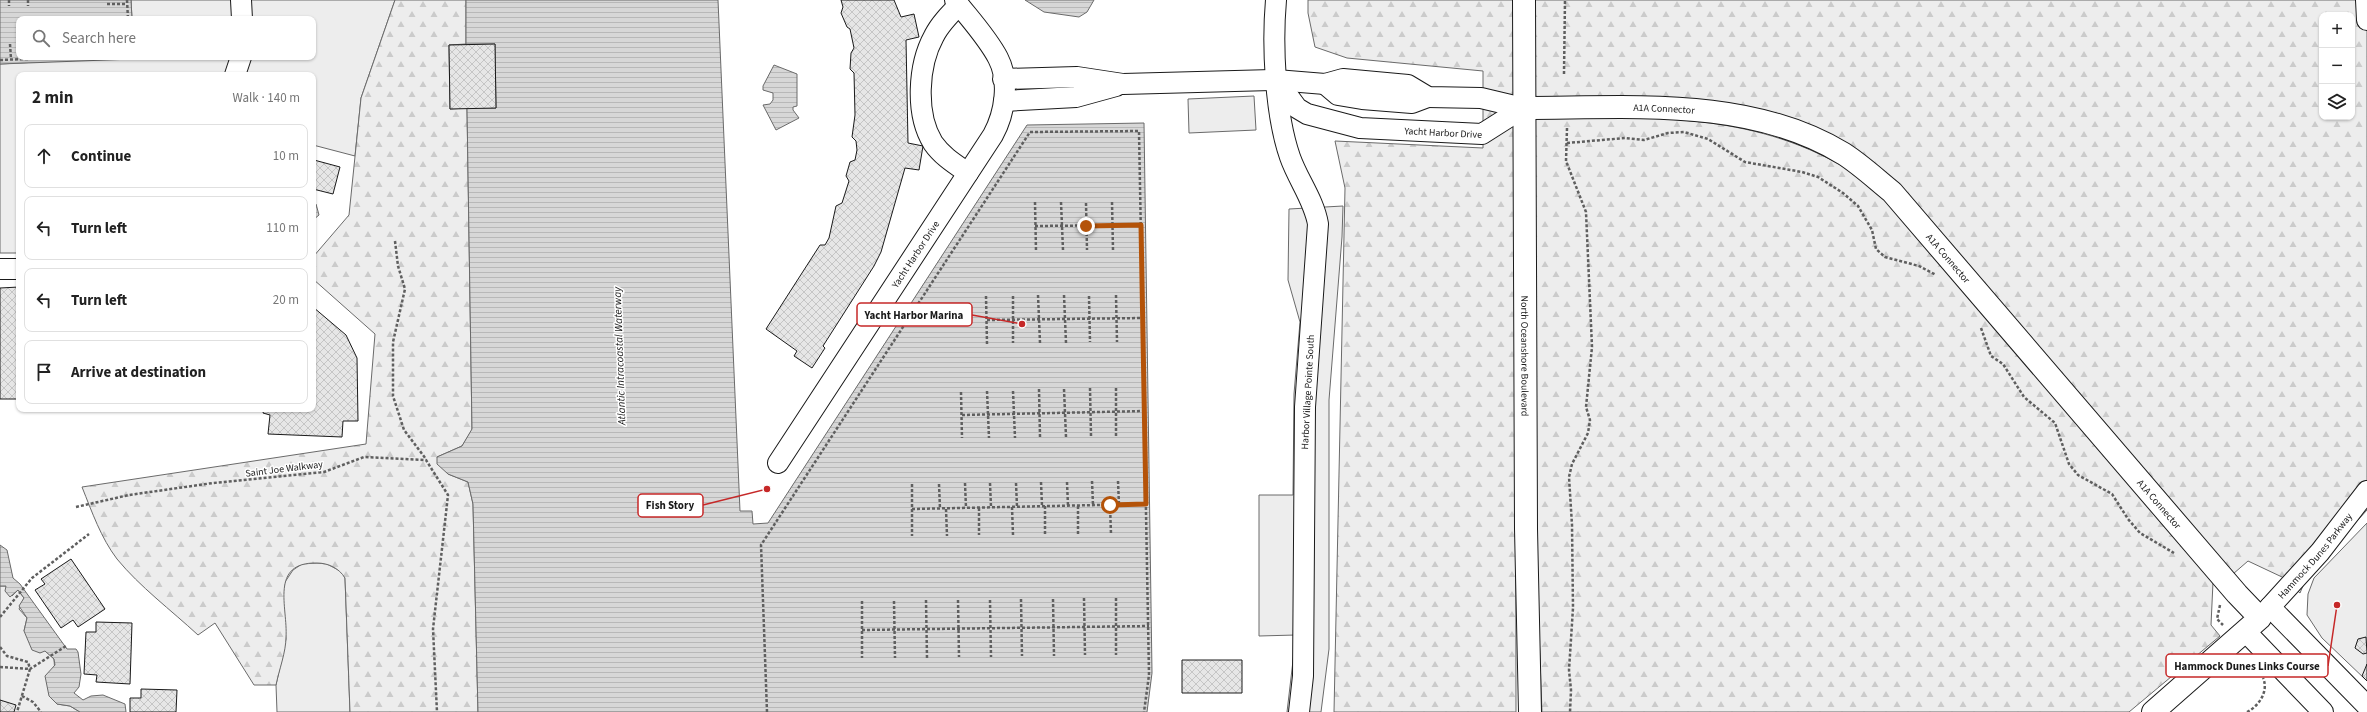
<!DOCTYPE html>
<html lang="en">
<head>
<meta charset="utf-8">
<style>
	body { margin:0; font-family:"Source Sans 3",sans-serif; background:#f6f6f6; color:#222 }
	.controls { position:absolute; right:12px; top:12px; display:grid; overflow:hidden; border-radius:8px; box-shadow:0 1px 3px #0004 }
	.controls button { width:36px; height:36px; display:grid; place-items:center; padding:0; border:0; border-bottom:1px solid #e0e0e0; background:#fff; color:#222; font:20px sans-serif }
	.stop { position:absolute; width:12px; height:12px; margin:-9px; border:3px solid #b45309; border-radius:50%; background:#fff }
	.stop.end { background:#b45309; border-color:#fff; box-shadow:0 1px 4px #0008 }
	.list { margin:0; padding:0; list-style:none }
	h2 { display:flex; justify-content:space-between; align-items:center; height:52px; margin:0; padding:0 16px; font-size:17px }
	h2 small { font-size:13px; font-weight:400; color:#767676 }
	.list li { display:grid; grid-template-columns:26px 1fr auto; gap:12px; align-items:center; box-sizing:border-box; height:64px; margin:0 8px 8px; padding:0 8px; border:1px solid #e0e0e0; border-radius:8px }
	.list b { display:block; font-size:15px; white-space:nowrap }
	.list em { font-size:13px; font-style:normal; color:#767676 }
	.icon { flex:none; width:22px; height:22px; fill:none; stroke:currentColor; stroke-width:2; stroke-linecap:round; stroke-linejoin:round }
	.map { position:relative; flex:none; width:2367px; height:712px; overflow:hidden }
	.search { position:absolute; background:#fff; box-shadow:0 1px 3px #0004; left:16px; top:16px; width:300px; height:44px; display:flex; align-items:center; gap:10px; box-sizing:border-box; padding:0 14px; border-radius:8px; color:#767676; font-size:15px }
	.panel { position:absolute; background:#fff; box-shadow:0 1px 3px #0004; left:16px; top:72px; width:300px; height:340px; border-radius:8px }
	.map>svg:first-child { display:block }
	.built { fill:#ededed; stroke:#6a6a6a }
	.forest { fill:url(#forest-firs); stroke:#6a6a6a; fill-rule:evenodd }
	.water { fill:url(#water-rules); stroke:#6a6a6a }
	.building { fill:url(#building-cross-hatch); stroke:#1a1a1a }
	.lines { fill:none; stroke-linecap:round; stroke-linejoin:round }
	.minor-casing { stroke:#1a1a1a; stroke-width:22 }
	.major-casing { stroke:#1a1a1a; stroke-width:24 }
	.path { stroke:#5f5f5f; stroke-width:2.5; stroke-dasharray:3 2; stroke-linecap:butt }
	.minor { stroke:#fff; stroke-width:20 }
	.major { stroke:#fff; stroke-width:22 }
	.route { stroke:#b45309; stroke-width:5 }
	.labels { text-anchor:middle; stroke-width:3; stroke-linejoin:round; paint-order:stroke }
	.street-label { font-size:10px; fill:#1a1a1a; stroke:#fff }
	.water-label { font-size:11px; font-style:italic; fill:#1a1a1a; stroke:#fff }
	.leader { fill:none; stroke:#c62828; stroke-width:1.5 }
	.callout-dot { fill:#c62828; stroke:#fff; stroke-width:1.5 }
	.callout { fill:#fff; stroke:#c62828; stroke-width:1.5 }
	.callout-label { font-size:11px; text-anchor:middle; font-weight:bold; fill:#1a1a1a }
</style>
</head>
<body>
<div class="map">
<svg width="2367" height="712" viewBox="0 0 2367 712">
	<defs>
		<pattern id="forest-firs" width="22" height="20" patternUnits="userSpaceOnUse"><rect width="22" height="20" fill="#ededed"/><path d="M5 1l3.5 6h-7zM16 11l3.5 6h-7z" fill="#cbcbcb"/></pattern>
		<pattern id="water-rules" width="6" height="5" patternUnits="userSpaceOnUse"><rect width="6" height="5" fill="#d7d7d7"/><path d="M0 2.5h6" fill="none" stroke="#b8b8b8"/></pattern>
		<pattern id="building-cross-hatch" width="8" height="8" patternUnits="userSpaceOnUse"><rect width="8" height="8" fill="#e6e6e6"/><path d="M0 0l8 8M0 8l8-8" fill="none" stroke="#c5c5c5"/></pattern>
	</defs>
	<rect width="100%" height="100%" fill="#fff"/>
	<path class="built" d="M131 0H395L361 98 355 156 313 145V75H19V253H0V64L133 57H313V19H132Z
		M1254 96 1256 130 1189 133 1188 99Z
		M1343 206 1342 237 1329 400V649L1321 712H1287L1296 635 1259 636V495H1293L1294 394 1300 322 1288 280 1289 209Z
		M2367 523V681L2322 638 2307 615 2308 594 2314 578Z
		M317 563 327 564 342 572 345 578 350 712H277L276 685 286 639 282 595 285 582 293 570 302 564Z
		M0 586H6L12 596 18 590 24 598 19 609 27 618 24 631 54 659 57 704 70 706 80 712H0Z"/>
	<path class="forest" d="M395 0H466V44L449 45 450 109 467 108 472 430 462 446 437 457 448 474 468 482 473 504 478 712H350L345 578C339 568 328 563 317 563 269 562 288 608 286 637 286 652 279 670 276 685H254L215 623 198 635C171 610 140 587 117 559 101 538 92 512 82 487L366 444 375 334 313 279V257L349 215 361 98Z
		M1308 0H1515L1516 712H1334L1345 188 1335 141 1483 148V71L1347 58 1315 47 1308 13Z
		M1533 0H2367V510L2307 576 2300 593 2282 577 2248 561 2233 574 1899 184 1803 123 1532 98ZM2322 15H2352V117H2322Z
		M1532 118C1639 118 1740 110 1837 163 1854 172 1870 188 1885 200L2213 582 2211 625 2220 636 2129 712H1542L1535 529Z"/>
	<path class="water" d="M0 0H131L132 19H19V57L133 59 0 64Z
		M466 0H718L740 511H752L753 524 768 523 1027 125 1144 123 1152 673 1147 712H478L473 504 468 482 448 474 437 464V457L462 446 472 429 467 108H496L495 44H466Z
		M1025 0H1094L1087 12 1079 17 1044 12Z
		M774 65 797 74V106L793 107V110L799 118 776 130 763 105 770 104 773 100V93L763 90V86Z
		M313 203 316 204 319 215 313 220Z
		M0 545 7 550 13 578 20 584 67 649H76L78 652 81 674 79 687 74 693 83 700 91 696 103 695 125 704 126 712H80L70 706 57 704 49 696 45 676 55 665 54 659 45 651 40 653 32 650 24 631 27 618 19 606 24 598 18 590 10 597 5 591 6 586H0Z"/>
	<path class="building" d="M841 0H894L901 17 914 14 919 37 906 40 908 143 923 146 919 170 905 168 881 252 874 266 823 346 825 348 812 368 794 356 797 351 766 329 820 245H825L829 238 836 206 842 203 849 181 846 176 850 162 855 160 857 150 856 141 852 137 855 115 854 73 850 69 851 53 854 48 850 29 847 27 841 13 843 7Z
		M495 44 496 108 450 109 449 45Z
		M314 160 340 167 333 194 313 189Z
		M19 287V399H0V288Z
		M313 307 346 335 357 358 358 421H343L342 437 268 434 270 415 263 413 264 409H313Z
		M71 559 105 609 78 627 73 620 61 628 35 590 45 584 41 579Z
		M96 622 132 623 130 684 96 682 97 675 84 674 86 632H96Z
		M2366 637 2367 653 2363 654 2355 648 2358 639Z
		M1182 660H1242V693H1182Z
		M2367 664V681L2362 676Z
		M141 689 177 690 176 712H130V698H141Z
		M0 700 16 705 14 712H0Z"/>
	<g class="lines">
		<defs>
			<g id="minor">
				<path d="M241 0 242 19"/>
				<path d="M1276 0C1272 45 1275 114 1290 157 1298 180 1314 200 1318 224L1305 407 1303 676 1299 712"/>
				<path d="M2366 0 2367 20"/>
				<path d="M959 5C950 14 940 24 934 36 918 65 915 114 933 143 942 156 955 164 968 173"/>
				<path d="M235 75 241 57"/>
				<path d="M1003 79 1077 77 1123 84 1276 80 1325 84 1343 79 1408 85 1428 97 1481 98 1523 108"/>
				<path id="s1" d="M1278 82 1297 108 1307 114 1360 128 1482 134 1523 108"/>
				<path d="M1325 84 1338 95 1362 99 1412 103 1428 97"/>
				<path d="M1004 101 1076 97 1116 86"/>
				<path d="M0 269H19"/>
				<path id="s2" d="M778 463 993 135C1005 113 1010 81 998 58 987 37 969 18 955 0"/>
				<path d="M2270 607 2367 706"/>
				<path id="s3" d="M2260 618 2320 552 2367 491"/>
				<path d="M2246 632 2323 712"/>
			</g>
			<g id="major">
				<path id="s4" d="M1524 0 1526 529 1530 712"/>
				<path id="s5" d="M1523 108C1629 108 1749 96 1844 154 1861 165 1876 179 1892 192L2237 594 2260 618 2153 712"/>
			</g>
		</defs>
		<use href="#minor" class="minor-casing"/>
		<use href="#major" class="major-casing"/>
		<path class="path" d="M9 0V6
			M28 0V6
			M127 0 128 19
			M107 4H127
			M10 44 11 59
			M0 60 75 57
			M1564 74 1565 0
			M1567 128 1566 161 1586 212 1592 347 1586 407 1590 420 1588 433 1572 464 1569 477 1572 525 1573 608 1569 670 1571 690 1570 712
			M1567 143 1625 138 1644 140 1668 133 1684 132 1708 139 1745 162 1802 172 1818 177 1843 193 1858 206 1872 230 1876 249 1885 257 1919 266 1936 275
			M1035 202 1036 251
			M1061 202 1063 250
			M1112 202 1113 250
			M1086 203 1087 250
			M1035 226 1141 225
			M395 241 398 266 405 289 393 342V396L404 430 426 459
			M1038 295 1040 343
			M1064 295 1066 343
			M1116 295 1117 342
			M986 296 987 344
			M1013 296V343
			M1089 296 1090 342
			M987 320 1143 318
			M1981 328 1991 356 2003 364 2024 397 2055 423 2069 464 2078 475 2112 494 2128 519 2140 533 2174 553
			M1090 388 1091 436
			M1116 388V436
			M1039 389 1040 437
			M1064 389 1066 437
			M987 391 989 438
			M1013 391 1015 438
			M961 392 962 438
			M962 415 1145 411
			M1092 481 1093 505
			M1118 481 1119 505
			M1041 482 1042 506
			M1067 482 1068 506
			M965 483 966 508
			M990 483 991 507
			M1016 483 1017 507
			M912 484V536
			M939 484 940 509
			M1110 505 1111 534
			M1045 506V535
			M1078 506V535
			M76 507 129 495 213 483 324 472 364 457 426 460 448 495 433 629 437 712
			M1012 507 1013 535
			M979 508V535
			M912 509 1146 504
			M946 509 947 536
			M1084 598 1085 655
			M1116 598V655
			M1021 599 1022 656
			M1053 599 1054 656
			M926 600 927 658
			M958 600 959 657
			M990 600 991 657
			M862 601V658
			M894 601 895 658
			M2220 605 2217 619 2223 625
			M0 617 32 578 89 534
			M862 630 1149 626
			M0 647 7 656 28 662 30 669 66 646
			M0 667 30 669 17 712
			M22 696 33 702 41 712
			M767 712 761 545 1030 132 1139 131 1149 675 1144 712
			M2247 712C2259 706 2269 691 2263 678"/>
		<use href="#minor" class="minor"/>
		<use href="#major" class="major"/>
	</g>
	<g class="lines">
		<path class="route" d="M1086 226 1141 225 1146 504 1110 505"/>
	</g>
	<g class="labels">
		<g class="street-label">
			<text dy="4" stroke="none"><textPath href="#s5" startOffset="141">A1A Connector</textPath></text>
			<text dy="4" stroke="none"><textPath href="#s1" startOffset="182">Yacht Harbor Drive</textPath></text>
			<text dy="4" stroke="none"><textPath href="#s2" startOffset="250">Yacht Harbor Drive</textPath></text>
			<text dy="4" stroke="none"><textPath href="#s5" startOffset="477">A1A Connector</textPath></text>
			<text dy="4" stroke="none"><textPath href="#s4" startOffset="356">North Oceanshore Boulevard</textPath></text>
			<text transform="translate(1307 392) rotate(-87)" y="4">Harbor Village Pointe South</text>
			<text transform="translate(284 468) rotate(-7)" y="4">Saint Joe Walkway</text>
			<text dy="4" stroke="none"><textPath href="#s5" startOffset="801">A1A Connector</textPath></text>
			<text dy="4" stroke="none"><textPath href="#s3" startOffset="83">Hammock Dunes Parkway</textPath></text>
		</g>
		<g class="water-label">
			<text transform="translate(619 356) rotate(-92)" y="4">Atlantic Intracoastal Waterway</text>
		</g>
	</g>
	<path class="leader" d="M1022 324L972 315M767 489L703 505M2337 605L2328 666"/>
	<g class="callout-dot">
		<circle cx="1022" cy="324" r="4"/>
		<circle cx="767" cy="489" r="4"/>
		<circle cx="2337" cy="605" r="4"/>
	</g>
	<g class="callout">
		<rect x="857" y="303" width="115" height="23" rx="4"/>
		<rect x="638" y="494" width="65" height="23" rx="4"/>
		<rect x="2166" y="654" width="162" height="23" rx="4"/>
	</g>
	<g class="callout-label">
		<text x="914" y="319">Yacht Harbor Marina</text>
		<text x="670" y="509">Fish Story</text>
		<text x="2247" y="670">Hammock Dunes Links Course</text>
	</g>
</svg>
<div class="controls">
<button>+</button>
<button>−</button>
<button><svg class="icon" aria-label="layers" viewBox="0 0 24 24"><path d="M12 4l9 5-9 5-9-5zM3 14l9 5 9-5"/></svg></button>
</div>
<div class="stop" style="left:1110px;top:505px"></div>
<div class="stop end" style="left:1086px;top:226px"></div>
<div class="search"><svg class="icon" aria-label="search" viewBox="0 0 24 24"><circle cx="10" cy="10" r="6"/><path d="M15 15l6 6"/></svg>Search here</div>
<section class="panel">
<h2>2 min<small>Walk · 140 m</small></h2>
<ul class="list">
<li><svg class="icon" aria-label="ahead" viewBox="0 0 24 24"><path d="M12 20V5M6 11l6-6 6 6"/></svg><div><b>Continue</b></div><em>10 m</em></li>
<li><svg class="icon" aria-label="left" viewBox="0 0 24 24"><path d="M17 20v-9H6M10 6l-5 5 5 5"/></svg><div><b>Turn left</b></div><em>110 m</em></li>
<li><svg class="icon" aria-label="left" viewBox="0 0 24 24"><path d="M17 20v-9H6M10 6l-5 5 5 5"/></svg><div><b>Turn left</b></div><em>20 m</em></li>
<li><svg class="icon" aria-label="arrive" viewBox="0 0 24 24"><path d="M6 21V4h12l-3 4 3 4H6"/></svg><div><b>Arrive at destination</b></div></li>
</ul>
</section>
</div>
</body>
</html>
